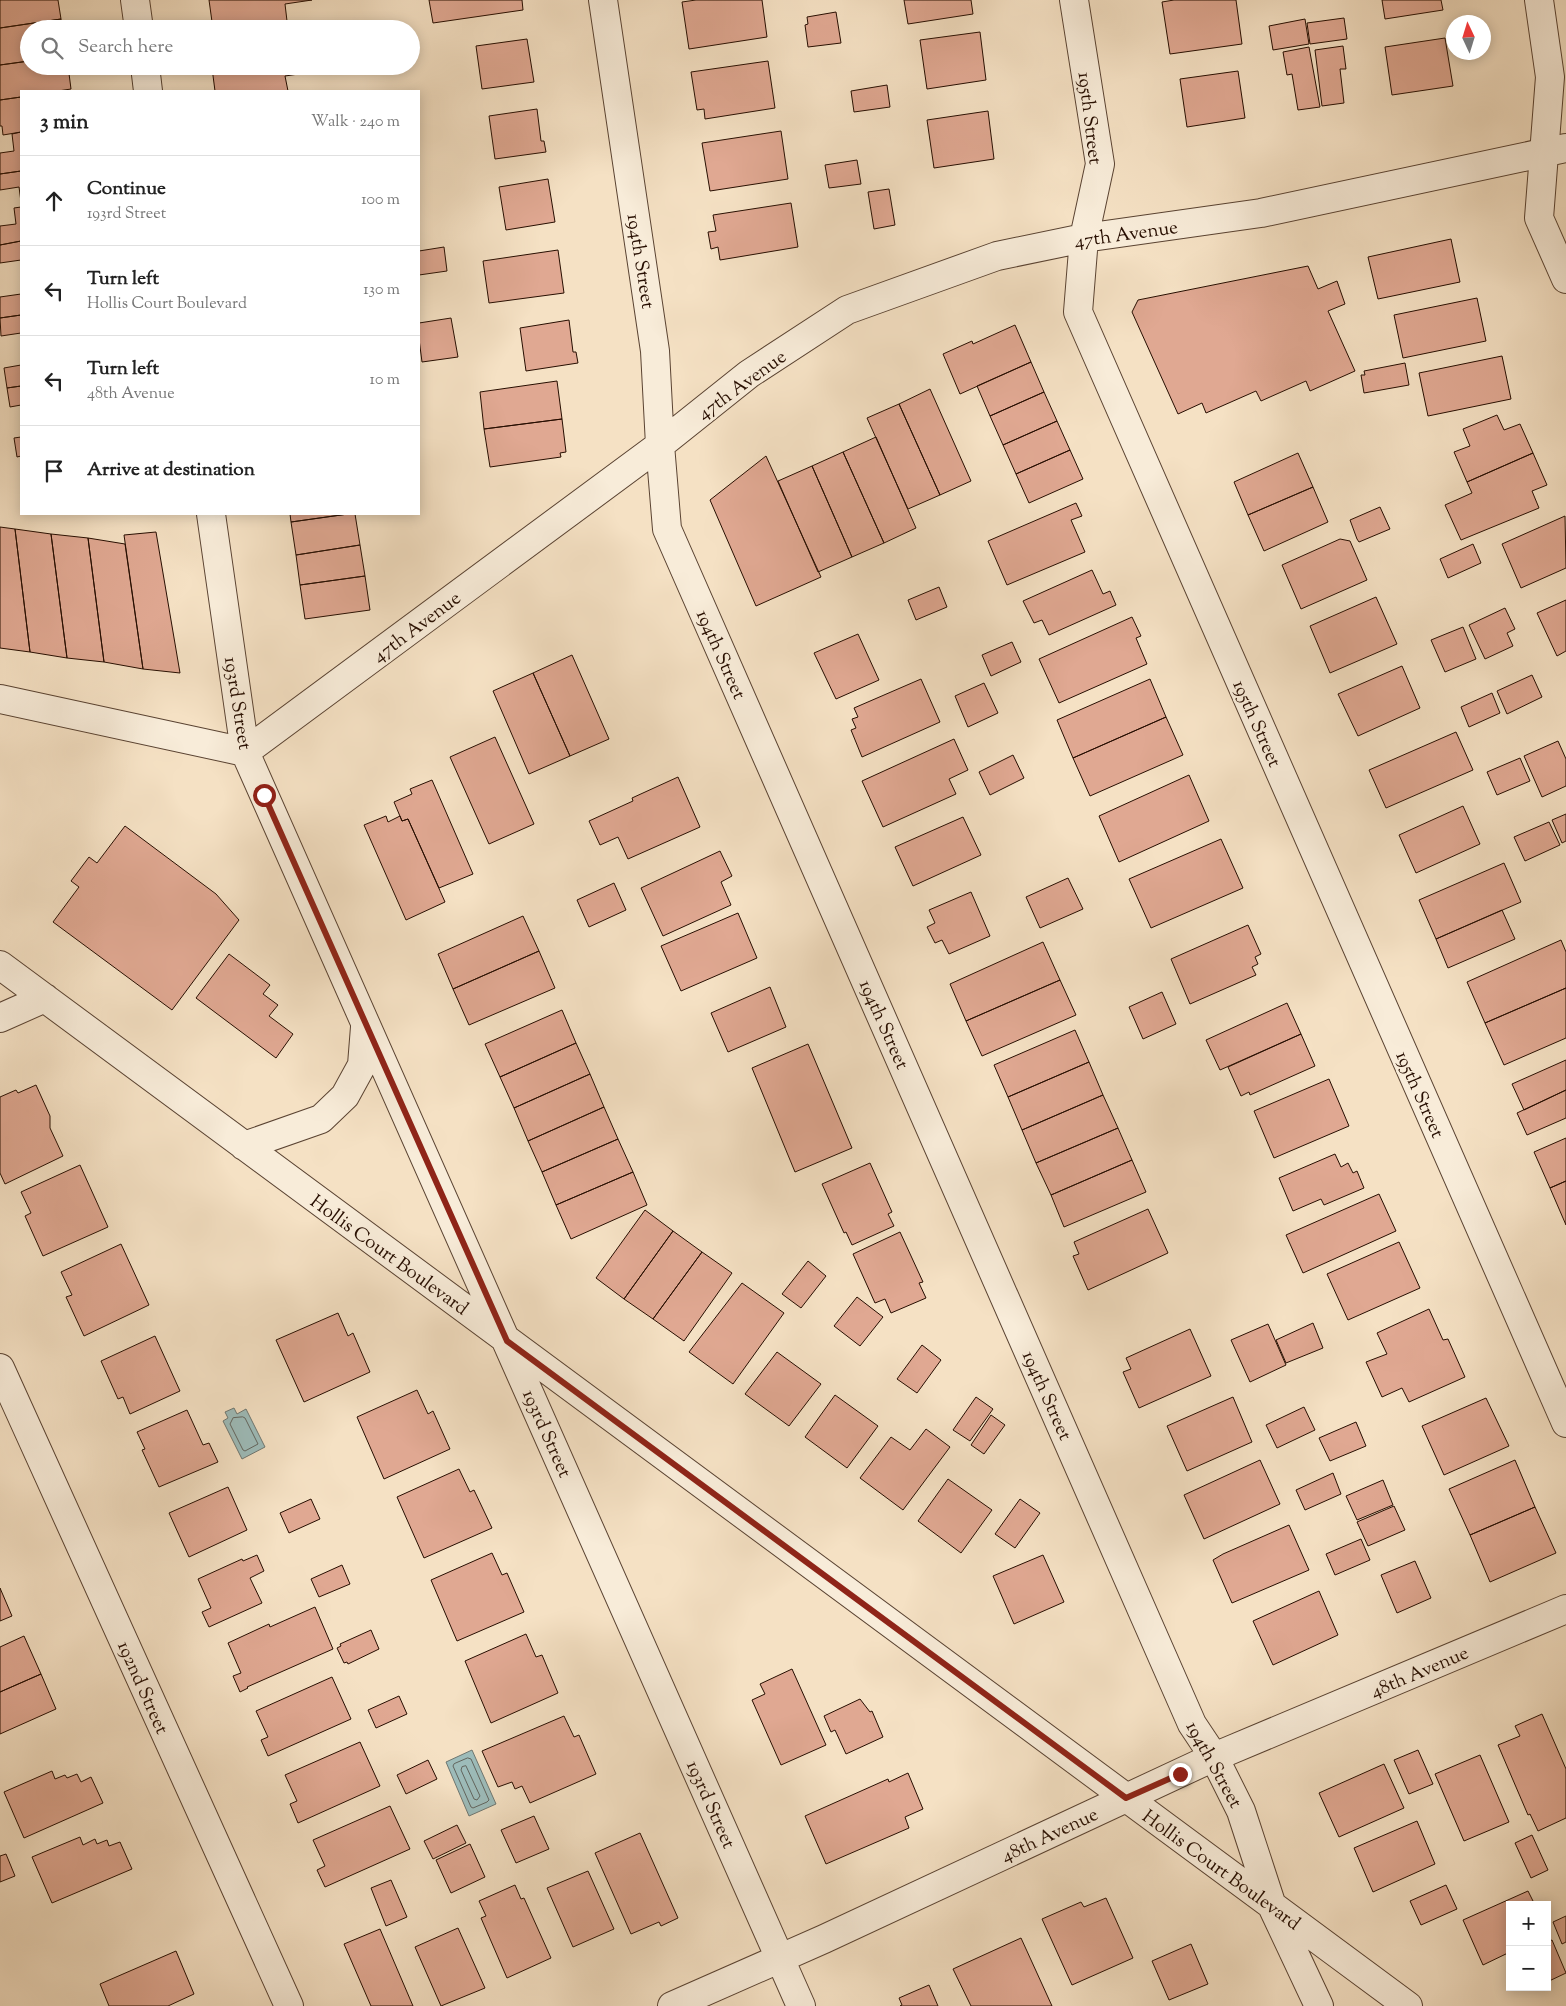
<!DOCTYPE html>
<html lang="en">
<head>
<meta charset="utf-8">
<style>
	body { margin:0; font-family:"Sorts Mill Goudy",serif; background:#f2f2f2; color:#222 }
	.controls { position:absolute; right:15px; bottom:15px; display:grid; overflow:hidden; border-radius:0px; box-shadow:0 2px 12px #0003 }
	.controls button { width:45px; height:45px; display:grid; place-items:center; padding:0; border:0; border-bottom:1px solid #e0e0e0; background:#fff; color:#222; font:25px sans-serif }
	.compass { position:absolute; left:1446px; top:15px; width:45px; height:45px; border-radius:50%; background:#fff; box-shadow:0 2px 12px #0003; rotate:356deg }
	.stop { position:absolute; width:15px; height:15px; margin:-11px; border:4px solid #8f2418; border-radius:50%; background:#fff }
	.stop.end { background:#8f2418; border-color:#fff; box-shadow:0 1px 5px #0008 }
	.list { margin:0; padding:0; list-style:none }
	h2 { display:flex; justify-content:space-between; align-items:center; height:65px; margin:0; padding:0 20px; font-size:21px }
	h2 small { font-size:16px; font-weight:400; color:#767676 }
	.list li { display:grid; grid-template-columns:32px 1fr auto; gap:15px; align-items:center; box-sizing:border-box; height:90px; padding:0 20px; border-top:1px solid #e0e0e0 }
	.list b { display:block; font-size:19px; white-space:nowrap }
	.list p { margin:0; font-size:16px; white-space:nowrap; color:#767676 }
	.list em { font-size:16px; font-style:normal; color:#767676 }
	.icon { flex:none; width:28px; height:28px; fill:none; stroke:currentColor; stroke-width:2; stroke-linecap:round; stroke-linejoin:round }
	.map { position:relative; flex:none; width:1566px; height:2006px; overflow:hidden }
	.search { position:absolute; background:#fff; box-shadow:0 2px 12px #0003; left:20px; top:20px; width:400px; height:55px; display:flex; align-items:center; gap:12px; box-sizing:border-box; padding:0 18px; border-radius:28px; color:#767676; font-size:19px }
	.panel { position:absolute; background:#fff; box-shadow:0 2px 12px #0003; left:20px; top:90px; width:400px; height:425px; border-radius:0px }
	.map>svg:first-child { display:block }
	.water { fill:#9dbcba; stroke:#6e7670 }
	.lines { fill:none; stroke-linecap:round; stroke-linejoin:round }
	.shore { stroke:#62655e; stroke-width:1 }
	.building { fill:#e0a892; stroke:#270e01 }
	.minor-casing { stroke:#5a4332; stroke-width:30 }
	.minor { stroke:#f8ecd9; stroke-width:28 }
	.route { stroke:#8f2418; stroke-width:6 }
	.labels { text-anchor:middle; stroke-width:5; stroke-linejoin:round; paint-order:stroke }
	.street-label { font-size:19px; fill:#270e01; stroke:#f8ecd9 }
</style>
</head>
<body>
<div class="map">
<svg width="1566" height="2006" viewBox="0 0 1566 2006">
	<rect width="100%" height="100%" fill="#f5e1c4"/>
	<filter id="stains"><feTurbulence type="fractalNoise" baseFrequency=".004" numOctaves="4"/><feColorMatrix values="0 0 0 0 .2 0 0 0 0 .09 0 0 0 0 .02 0 0 0 .5 -.17"/></filter>
	<radialGradient id="worn" r=".72"><stop offset=".6" stop-color="#630" stop-opacity="0"/><stop offset="1" stop-color="#630" stop-opacity=".3"/></radialGradient>
	<path class="water" d="M234 1408 237 1414 246 1409 265 1447 242 1459 223 1421 228 1418 225 1412Z
		M472 1750 496 1804 469 1816 446 1762Z"/>
	<g class="lines">
		<path class="shore" d="M243 1417 245 1418 258 1444 245 1451 243 1450 230 1424 233 1418Z
			M468 1758 471 1759 489 1800 487 1802 473 1808 471 1807 453 1766 454 1764Z
			M466 1766 480 1796 477 1800 474 1799 461 1770 462 1767Z"/>
	</g>
	<path class="building" d="M0 0H58L61 19 0 28Z
		M209 0H312L285 4 287 21 238 29H213Z
		M429 0H522L523 10 433 23Z
		M696 0H762L767 37 689 49 682 2Z
		M904 0H971L973 14 908 24Z
		M1174 0H1236L1242 44 1170 54 1162 2Z
		M1382 0H1441L1443 10 1385 19Z
		M836 12 841 43 808 47 805 25 808 24 807 17Z
		M1344 18 1347 39 1310 44 1307 23Z
		M61 19 62 29H29V61L0 65V28Z
		M1305 19 1309 44 1273 50 1269 26Z
		M279 23V29H238Z
		M980 32 986 80 927 89 920 40Z
		M1445 38 1453 86 1392 95 1385 47Z
		M527 39 534 82 482 89 476 46Z
		M1343 46 1346 69H1340L1344 103 1322 106 1315 50Z
		M1309 47 1320 107 1298 110 1292 74 1287 75 1283 52Z
		M29 61V66H68L71 89 58 91H21V97L0 100V65Z
		M768 61 775 108 705 119 704 109 697 110 691 72Z
		M225 66H319V71L285 76 288 91H215L212 68Z
		M1238 71 1245 118 1187 127 1180 79Z
		M887 85 890 107 854 112 851 91Z
		M21 97V132L3 135 2 126H0V100Z
		M537 109 541 141H544L546 152 495 159 489 116Z
		M988 111 994 159 934 168 927 120Z
		M781 131 788 179 710 191 702 143Z
		M21 132V171L0 174V153L14 151 12 134Z
		M857 160 861 184 829 188 825 165Z
		M21 171V202L19 187 0 190V174Z
		M548 179 555 222 506 230 499 187Z
		M889 189 895 225 874 229 868 192Z
		M791 203 798 247 720 260 718 247 711 249 708 232 716 231 713 215Z
		M21 207V241L0 245V226L16 224 14 208Z
		M1451 239 1460 282 1378 299 1368 257Z
		M21 241V260L0 263V245Z
		M444 247 447 271 419 275V251Z
		M558 250 564 293 489 303 483 261Z
		M1308 266 1318 289 1337 281 1345 304 1328 311 1355 371 1310 391 1306 381 1261 401 1256 391 1206 413 1202 403 1178 414 1132 312 1138 300Z
		M21 294V315L0 318V297Z
		M1477 298 1486 341 1403 358 1394 315Z
		M21 315V333L1 336 0 318Z
		M451 318 458 357 422 362 419 339V323Z
		M569 320 573 352H576L578 363 526 371 520 328Z
		M1015 325 1031 362 960 394 943 354 972 341 973 344Z
		M1502 356 1511 399 1428 416 1419 373Z
		M1031 362 1044 392 990 416 977 386Z
		M1405 363 1409 385 1364 393 1361 375H1365L1364 371Z
		M21 365V386L7 388 4 368Z
		M557 381 562 419 484 429 480 392Z
		M21 386V405L10 407 7 388Z
		M930 389 971 481 940 495 899 404Z
		M1044 392 1057 421 1003 445 990 416Z
		M899 404 940 495 908 509 867 418Z
		M1497 415 1504 430 1520 424 1533 453 1467 482 1454 452 1470 446 1463 429Z
		M562 419 566 452 560 453 561 457 490 467 484 429Z
		M1057 421 1070 450 1016 474 1003 445Z
		M21 437V456L17 457 14 438Z
		M876 437 916 528 884 543 843 452Z
		M1070 450 1083 479 1029 503 1016 474Z
		M843 452 884 543 852 557 812 466Z
		M1298 453 1313 487 1248 515 1234 482Z
		M1533 453 1547 485 1532 491 1539 508 1461 540 1445 505 1472 493 1467 482Z
		M766 456 821 577 756 606 710 500Z
		M812 466 852 557 818 572 778 481Z
		M1313 487 1328 522 1264 551 1248 515Z
		M1076 503 1082 516 1071 520 1085 552 1007 585 988 541Z
		M1380 507 1390 529 1359 542 1357 539 1350 520Z
		M290 514H348L291 522Z
		M348 514H355L360 545 296 555 291 522Z
		M1565 516 1566 568 1521 588 1502 544Z
		M0 527 15 529 30 652 0 648Z
		M15 529 51 534 67 658 30 652Z
		M156 532 180 673 143 669 124 535Z
		M51 534 88 538 104 662 67 658Z
		M88 538 125 544 143 669 104 662Z
		M1340 539 1350 541 1367 580 1301 609 1282 565Z
		M1473 544 1481 563 1448 578 1440 559Z
		M360 545 365 576 300 585 296 555Z
		M1092 570 1103 594 1110 591 1116 605 1049 635 1042 620 1034 623 1023 601Z
		M365 576 370 610 305 619 300 585Z
		M939 587 947 607 916 620 908 600Z
		M1376 597 1397 644 1330 673 1310 626Z
		M1566 600V651L1557 656 1537 613Z
		M1505 608 1515 629 1507 633 1513 646 1485 659 1469 625Z
		M1132 617 1141 636 1136 638 1147 664 1059 703 1039 659Z
		M1463 627 1476 659 1445 672 1431 640Z
		M858 634 879 680 836 699 814 653Z
		M1012 642 1021 662 991 676 982 655Z
		M572 655 609 739 570 756 533 673Z
		M1402 666 1420 708 1358 736 1338 694Z
		M533 673 570 756 529 774 493 691Z
		M1532 675 1542 697 1507 714 1497 691Z
		M921 679 940 722 862 757 851 730 856 728 852 719 858 717 854 708Z
		M1150 679 1166 717 1073 758 1057 720Z
		M984 683 998 713 968 727 955 696Z
		M1492 693 1500 713 1469 727 1461 707Z
		M1166 717 1183 755 1090 796 1073 758Z
		M1456 732 1473 770 1386 808 1369 770Z
		M495 737 534 824 489 844 450 757Z
		M954 739 968 770 949 779 956 794 883 827 862 781Z
		M1558 741 1566 759V786L1542 797 1524 756Z
		M1013 755 1024 778 990 795 979 772Z
		M1520 758 1530 781 1497 795 1487 772Z
		M1189 775 1209 821 1119 862 1099 816Z
		M678 777 700 827 628 859 618 837 600 845 589 821 633 801 632 798Z
		M432 780 473 874 439 888 408 819 402 821 394 802 412 794 410 789Z
		M1463 806 1480 844 1416 873 1399 835Z
		M1566 814V841L1562 843 1552 820Z
		M386 816 388 822 400 816 402 821 408 819 445 902 406 920 364 825Z
		M963 817 981 855 913 886 895 847Z
		M1549 822 1560 845 1525 861 1514 837Z
		M125 826 216 894 239 920 172 1010 53 922 79 887 71 881 89 857 97 863Z
		M1221 839 1243 888 1151 928 1129 879Z
		M720 851 732 876 721 882 731 905 663 936 641 888Z
		M1504 863 1521 902 1436 939 1419 900Z
		M1068 878 1083 909 1040 928 1026 897Z
		M614 883 626 910 589 927 577 900Z
		M971 892 990 936 949 954 942 940 935 943 927 927 935 923 929 910Z
		M1502 910 1515 939 1448 968 1436 939Z
		M738 913 757 958 681 991 661 946Z
		M523 916 539 951 453 989 438 954Z
		M1248 925 1261 954 1255 957 1258 964 1252 967 1256 975 1190 1004 1171 959Z
		M1561 940 1566 952V988L1485 1023 1467 982Z
		M1043 942 1060 980 966 1021 950 984Z
		M539 951 555 988 469 1025 453 989Z
		M229 954 270 985 263 994 278 1005 269 1016 293 1034 276 1058 196 998Z
		M1060 980 1076 1015 982 1056 966 1021Z
		M770 987 786 1027 728 1052 711 1013Z
		M1566 988V1038L1504 1065 1485 1023Z
		M1162 992 1176 1024 1143 1039 1129 1007Z
		M1287 1003 1301 1034 1220 1070 1206 1040Z
		M562 1010 576 1043 500 1077 485 1044Z
		M1075 1030 1089 1062 1008 1097 994 1065Z
		M1301 1034 1315 1066 1250 1095 1249 1092 1241 1096 1228 1067Z
		M576 1043 590 1074 514 1108 500 1077Z
		M808 1044 852 1148 795 1172 752 1068Z
		M1566 1060V1090L1524 1110 1512 1084Z
		M1089 1062 1103 1095 1022 1130 1008 1097Z
		M590 1074 604 1107 528 1141 514 1108Z
		M1329 1079 1349 1126 1274 1158 1254 1111Z
		M36 1085 50 1116V1128L63 1156 5 1184 0 1173V1097L16 1090 18 1093Z
		M1566 1090V1118L1527 1135 1517 1113Z
		M1103 1095 1118 1128 1036 1163 1022 1130Z
		M604 1107 618 1139 542 1172 528 1141Z
		M1118 1128 1132 1160 1051 1195 1036 1163Z
		M1566 1138V1181L1550 1188 1534 1152Z
		M618 1139 633 1172 556 1205 542 1172Z
		M1335 1154 1341 1167 1348 1163 1353 1173 1357 1171 1364 1188 1324 1205 1321 1199 1293 1211 1279 1178Z
		M1132 1160 1146 1192 1064 1227 1051 1195Z
		M870 1163 892 1212 888 1214 894 1226 852 1245 846 1232 844 1233 822 1184Z
		M80 1165 108 1227 43 1256 25 1216 31 1213 21 1192Z
		M633 1172 647 1205 571 1239 556 1205Z
		M1566 1181V1225L1550 1188Z
		M1379 1194 1396 1231 1303 1273 1286 1235Z
		M1148 1209 1168 1253 1088 1290 1073 1256 1079 1254 1074 1242Z
		M645 1210 673 1231 624 1299 596 1278Z
		M673 1231 702 1252 653 1319 624 1299Z
		M900 1232 923 1282 919 1283 926 1298 891 1313 885 1299 875 1303 853 1254Z
		M1399 1242 1420 1288 1348 1320 1327 1274Z
		M121 1244 149 1305 84 1336 66 1297 72 1295 61 1272Z
		M702 1252 732 1273 684 1341 653 1319Z
		M808 1261 826 1276 801 1308 782 1294Z
		M742 1283 784 1313 733 1384 689 1352Z
		M857 1297 883 1317 860 1346 834 1326Z
		M1429 1309 1443 1340 1448 1339 1465 1377 1409 1402 1402 1388 1382 1397 1366 1362 1387 1354 1377 1333Z
		M338 1313 348 1336 353 1333 370 1372 304 1402 276 1340Z
		M1313 1323 1323 1348 1286 1363 1276 1340Z
		M1268 1324 1286 1365 1250 1382 1231 1340Z
		M1190 1329 1211 1376 1139 1408 1123 1372 1131 1369 1126 1358Z
		M155 1336 180 1391 130 1414 123 1397 118 1399 101 1361Z
		M922 1345 941 1360 917 1393 897 1379Z
		M777 1352 821 1384 789 1426 745 1394Z
		M417 1390 428 1414 433 1411 450 1449 384 1479 357 1417Z
		M835 1395 878 1426 847 1468 805 1437Z
		M976 1397 993 1409 970 1441 953 1430Z
		M1233 1397 1252 1442 1187 1471 1167 1426Z
		M1486 1398 1509 1446 1444 1475 1422 1426Z
		M1304 1407 1315 1430 1277 1448 1266 1425Z
		M187 1410 203 1445 209 1443 218 1462 159 1487 142 1450 145 1449 137 1432Z
		M991 1415 1005 1425 984 1454 971 1445Z
		M1356 1422 1366 1446 1330 1461 1319 1438Z
		M926 1429 950 1447 903 1510 860 1478 891 1437 910 1450Z
		M1260 1460 1280 1504 1204 1539 1184 1495Z
		M1515 1460 1535 1507 1470 1535 1449 1489Z
		M459 1469 470 1492 474 1490 492 1528 424 1558 397 1497Z
		M1333 1473 1341 1494 1305 1510 1296 1490Z
		M948 1479 992 1510 961 1553 918 1521Z
		M1383 1480 1393 1505 1357 1520 1346 1496Z
		M228 1487 247 1530 189 1557 169 1513Z
		M311 1499 320 1519 289 1533 280 1513Z
		M1020 1499 1040 1513 1015 1548 995 1534Z
		M1394 1506 1405 1530 1368 1546 1357 1522Z
		M1535 1507 1556 1553 1490 1582 1470 1535Z
		M1289 1525 1309 1570 1232 1603 1213 1560 1223 1554Z
		M1361 1539 1370 1560 1335 1575 1326 1554Z
		M492 1553 502 1575 507 1573 524 1612 457 1641 431 1580Z
		M257 1555 264 1571 250 1578 262 1603 209 1627 202 1612 211 1608 198 1579 242 1559 243 1561Z
		M1043 1555 1064 1602 1014 1624 993 1576Z
		M1415 1561 1431 1598 1397 1613 1381 1575Z
		M342 1565 350 1584 319 1597 311 1579Z
		M0 1588 12 1616 0 1621Z
		M1319 1591 1338 1635 1273 1665 1253 1621Z
		M315 1607 333 1649 247 1687 248 1688 240 1692 233 1676 241 1673 228 1643 269 1624 270 1627Z
		M371 1630 379 1649 348 1664 347 1662 344 1663 337 1648 341 1646 340 1644Z
		M526 1634 536 1657 542 1655 558 1693 491 1723 465 1661Z
		M24 1636 41 1674 0 1692V1647Z
		M792 1669 826 1745 781 1765 752 1700 765 1694 760 1684Z
		M41 1674 56 1709 0 1734V1692Z
		M332 1677 351 1719 268 1756 261 1740 268 1737 256 1711Z
		M399 1696 407 1714 376 1728 368 1710Z
		M860 1699 870 1712 872 1711 883 1737 846 1754 835 1730 831 1732 824 1716Z
		M1542 1714 1566 1769V1818L1538 1831 1530 1814 1528 1815 1498 1745 1520 1736 1515 1726Z
		M564 1716 574 1737 579 1735 596 1774 530 1803 522 1786 515 1789 512 1782 498 1787 482 1751Z
		M360 1742 380 1786 298 1823 290 1804 297 1801 285 1775Z
		M1418 1750 1433 1784 1409 1794 1394 1760Z
		M1480 1755 1509 1822 1464 1841 1435 1774Z
		M428 1760 437 1779 406 1794 397 1775Z
		M1384 1764 1404 1808 1339 1837 1319 1793Z
		M52 1771 55 1779 65 1775 67 1778 77 1774 81 1782 91 1777 103 1803 24 1838 4 1792Z
		M908 1773 923 1809 905 1817 909 1828 826 1864 805 1816 888 1779 889 1782Z
		M390 1806 410 1849 325 1887 317 1870 325 1866 313 1840Z
		M534 1816 549 1849 516 1863 501 1830Z
		M1417 1821 1435 1864 1373 1892 1354 1848Z
		M457 1825 466 1843 433 1859 424 1841Z
		M640 1833 678 1918 661 1926 659 1922 631 1934 595 1853Z
		M1532 1835 1548 1870 1531 1878 1515 1843Z
		M80 1837 83 1845 95 1839 97 1844 107 1840 109 1846 120 1842 132 1869 52 1903 32 1857Z
		M470 1844 485 1877 451 1893 436 1860Z
		M6 1854 15 1876 0 1882V1856Z
		M588 1871 614 1929 573 1947 547 1888Z
		M391 1880 407 1917 386 1926 371 1888Z
		M515 1885 521 1899 524 1898 551 1958 507 1978 481 1918 486 1916 479 1901Z
		M1446 1885 1457 1909 1421 1925 1410 1901Z
		M1528 1891 1535 1905H1510V1952L1483 1965 1463 1920Z
		M1106 1898 1133 1958 1072 1985 1042 1919 1081 1902 1084 1907Z
		M1566 1916V1942L1562 1944 1553 1922Z
		M458 1928 485 1988 441 2006 415 1947Z
		M380 1929 413 2006H371L344 1944Z
		M1021 1938 1052 2006H971L953 1969Z
		M1552 1940 1566 1973 1547 1982V1942Z
		M1191 1944 1208 1984 1169 2000 1152 1961Z
		M176 1951 194 1994 168 2006H109L100 1984Z
		M929 1985 938 2006H900L902 2005 899 1998Z"/>
	<g class="lines">
		<defs>
			<path id="minor" d="M135 0 139 29
				M603 0 655 351 660 445 667 529 1192 1724 1214 1757 1241 1811 1272 1906 1319 2006
				M1074 0 1100 164 1084 238 1078 312 1566 1423
				M1539 0 1550 77 1539 218 1566 279
				M145 66 148 91
				M211 514 245 752 801 2006
				M0 699 245 752 660 445 749 374 847 310 997 256 1084 238 1261 213 1566 148
				M0 965 1408 2006
				M0 1018 45 998
				M244 1146 321 1119 345 1096 362 1065 365 1027
				M0 1368 289 2006
				M672 2006 824 1939 1214 1757 1566 1609"/>
		</defs>
		<use href="#minor" class="minor-casing"/>
		<use href="#minor" class="minor"/>
	</g>
	<g class="lines">
		<path class="route" d="M264 795 507 1341 1126 1798 1180 1774"/>
	</g>
	<g class="labels">
		<g class="street-label">
			<text transform="translate(1091 118) rotate(83)" y="7">195th Street</text>
			<text transform="translate(1126 233) rotate(-8)" y="7">47th Avenue</text>
			<text transform="translate(642 261) rotate(81)" y="7">194th Street</text>
			<text transform="translate(741 384) rotate(-36)" y="7">47th Avenue</text>
			<text transform="translate(416 626) rotate(-37)" y="7">47th Avenue</text>
			<text transform="translate(722 654) rotate(66)" y="7">194th Street</text>
			<text transform="translate(239 703) rotate(81)" y="7">193rd Street</text>
			<text transform="translate(1258 723) rotate(66)" y="7">195th Street</text>
			<text transform="translate(885 1024) rotate(66)" y="7">194th Street</text>
			<text transform="translate(1421 1094) rotate(66)" y="7">195th Street</text>
			<text transform="translate(390 1254) rotate(36)" y="7">Hollis Court Boulevard</text>
			<text transform="translate(1048 1395) rotate(66)" y="7">194th Street</text>
			<text transform="translate(548 1433) rotate(66)" y="7">193rd Street</text>
			<text transform="translate(1419 1671) rotate(-23)" y="7">48th Avenue</text>
			<text transform="translate(144 1687) rotate(66)" y="7">192nd Street</text>
			<text transform="translate(1215 1764) rotate(61)" y="7">194th Street</text>
			<text transform="translate(712 1804) rotate(66)" y="7">193rd Street</text>
			<text transform="translate(1049 1834) rotate(-25)" y="7">48th Avenue</text>
			<text transform="translate(1222 1869) rotate(36)" y="7">Hollis Court Boulevard</text>
		</g>
	</g>
	<rect width="100%" height="100%" filter="url(#stains)"/>
	<rect width="100%" height="100%" fill="url(#worn)"/>
</svg>
<div class="controls">
<button>+</button>
<button>−</button>
</div>
<svg class="compass" viewBox="-18 -18 36 36"><path d="M0-13l5 13h-10z" fill="#e53935"/><path d="M0 13l5-13h-10z" fill="#767676"/></svg>
<div class="stop" style="left:264px;top:795px"></div>
<div class="stop end" style="left:1180px;top:1774px"></div>
<div class="search"><svg class="icon" aria-label="search" viewBox="0 0 24 24"><circle cx="10" cy="10" r="6"/><path d="M15 15l6 6"/></svg>Search here</div>
<section class="panel">
<h2>3 min<small>Walk · 240 m</small></h2>
<ul class="list">
<li><svg class="icon" aria-label="ahead" viewBox="0 0 24 24"><path d="M12 20V5M6 11l6-6 6 6"/></svg><div><b>Continue</b><p>193rd Street</p></div><em>100 m</em></li>
<li><svg class="icon" aria-label="left" viewBox="0 0 24 24"><path d="M17 20v-9H6M10 6l-5 5 5 5"/></svg><div><b>Turn left</b><p>Hollis Court Boulevard</p></div><em>130 m</em></li>
<li><svg class="icon" aria-label="left" viewBox="0 0 24 24"><path d="M17 20v-9H6M10 6l-5 5 5 5"/></svg><div><b>Turn left</b><p>48th Avenue</p></div><em>10 m</em></li>
<li><svg class="icon" aria-label="arrive" viewBox="0 0 24 24"><path d="M6 21V4h12l-3 4 3 4H6"/></svg><div><b>Arrive at destination</b></div></li>
</ul>
</section>
</div>
</body>
</html>
